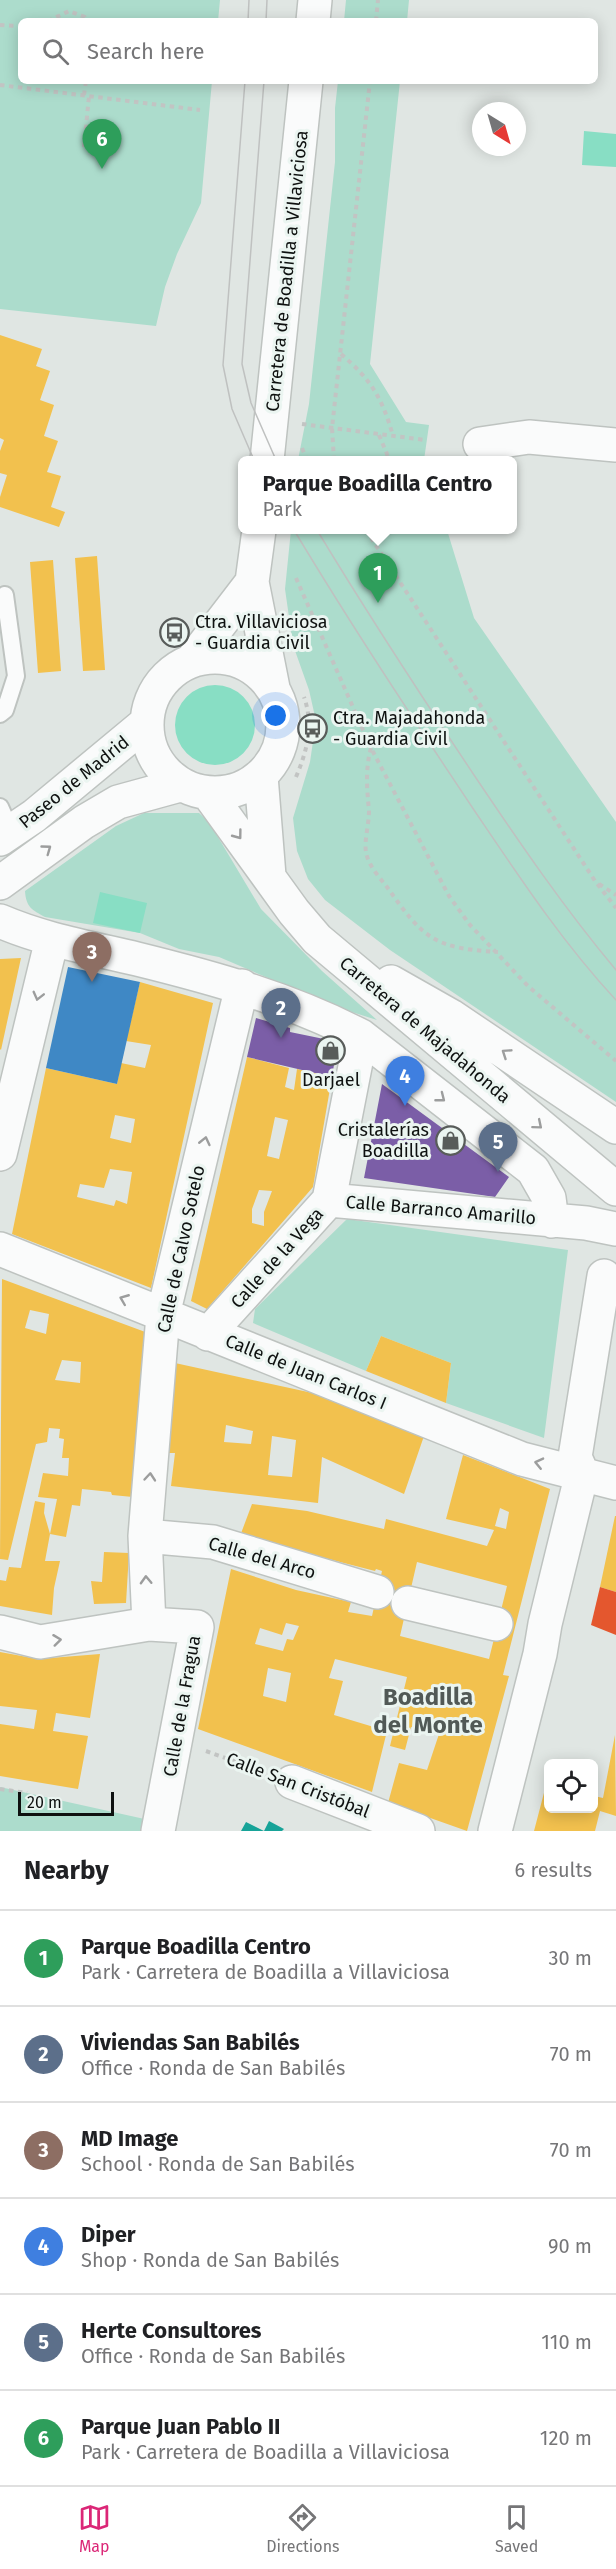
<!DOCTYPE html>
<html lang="en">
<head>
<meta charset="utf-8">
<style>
	body { margin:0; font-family:"Fira Sans",sans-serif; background:#f2f2f2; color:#202124 }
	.controls { position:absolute; right:18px; bottom:18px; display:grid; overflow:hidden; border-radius:9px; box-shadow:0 3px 15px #0003 }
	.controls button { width:54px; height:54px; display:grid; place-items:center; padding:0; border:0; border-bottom:2px solid #e0e0e0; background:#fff; color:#202124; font:30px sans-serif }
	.compass { position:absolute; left:472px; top:102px; width:54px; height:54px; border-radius:50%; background:#fff; box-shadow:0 3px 15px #0003; rotate:143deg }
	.scale { position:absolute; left:18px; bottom:15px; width:96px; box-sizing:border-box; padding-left:6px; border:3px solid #0e1110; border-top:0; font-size:16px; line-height:21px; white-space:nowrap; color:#0e1110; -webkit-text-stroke:4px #ebf5f1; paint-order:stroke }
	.you { position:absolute; left:276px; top:716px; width:21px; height:21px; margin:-15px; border:4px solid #fff; border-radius:50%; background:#1a73e8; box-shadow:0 0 0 9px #1a73e833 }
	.badge { display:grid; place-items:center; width:39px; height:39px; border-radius:50%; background:#db2777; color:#fff; font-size:20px; font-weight:700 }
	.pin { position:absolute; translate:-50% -50px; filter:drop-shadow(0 2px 3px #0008) }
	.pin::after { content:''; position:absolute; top:32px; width:21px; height:18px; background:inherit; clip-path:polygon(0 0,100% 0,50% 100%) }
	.popup { position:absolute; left:238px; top:456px; width:279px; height:78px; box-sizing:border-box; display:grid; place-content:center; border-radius:9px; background:#fff; filter:drop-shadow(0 2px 4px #0005); font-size:20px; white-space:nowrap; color:#757577 }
	.popup b { font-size:22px; color:#202124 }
	.popup::after { content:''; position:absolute; left:50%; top:100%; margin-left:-12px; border:12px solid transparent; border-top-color:#fff }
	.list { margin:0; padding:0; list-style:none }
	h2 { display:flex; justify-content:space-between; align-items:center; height:78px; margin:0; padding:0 24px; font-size:26px }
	h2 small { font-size:20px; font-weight:400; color:#757577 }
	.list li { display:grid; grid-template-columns:39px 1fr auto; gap:18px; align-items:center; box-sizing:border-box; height:96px; padding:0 24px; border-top:2px solid #e0e0e0 }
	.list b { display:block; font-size:22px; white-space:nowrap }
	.list p { margin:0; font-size:20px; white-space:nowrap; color:#757577 }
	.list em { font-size:20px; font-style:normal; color:#757577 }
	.icon { flex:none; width:33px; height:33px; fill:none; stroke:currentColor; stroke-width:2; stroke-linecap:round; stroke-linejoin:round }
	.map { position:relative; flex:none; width:616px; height:1831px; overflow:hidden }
	.search { position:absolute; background:#fff; box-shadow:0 3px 15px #0003; left:18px; right:18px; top:18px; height:66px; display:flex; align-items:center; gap:15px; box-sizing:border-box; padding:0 21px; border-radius:9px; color:#757577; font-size:22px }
	.sheet { height:654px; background:#fff }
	nav { display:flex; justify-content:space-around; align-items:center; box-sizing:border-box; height:84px; border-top:2px solid #e0e0e0; background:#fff; font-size:16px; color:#757577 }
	nav a { display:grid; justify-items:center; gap:3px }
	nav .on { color:#db2777 }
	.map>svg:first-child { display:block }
	.green { fill:#acdccc }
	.water { fill:#88dec4 }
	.homes { fill:#f2c14e; fill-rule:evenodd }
	.shops { fill:#e4572e }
	.offices { fill:#7b5ea7 }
	.schools { fill:#3f88c5 }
	.public { fill:#17a398 }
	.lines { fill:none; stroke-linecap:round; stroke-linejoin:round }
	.lane-casing { stroke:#bec3c0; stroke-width:20 }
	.street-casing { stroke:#bec3c0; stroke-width:36 }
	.secondary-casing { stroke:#bec3c0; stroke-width:36 }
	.path { stroke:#c2c4c3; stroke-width:4; stroke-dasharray:4.5 4.5; stroke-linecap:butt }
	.lane { stroke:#fafbfb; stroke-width:16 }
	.street { stroke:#fafbfb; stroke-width:33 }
	.secondary { stroke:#fafbfb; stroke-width:33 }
	.tram { stroke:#bfc1c0; stroke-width:1.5 }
	.oneway { stroke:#9c9d9d }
	.labels { text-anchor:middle; stroke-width:6; stroke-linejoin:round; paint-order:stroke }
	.street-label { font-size:18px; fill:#0e1110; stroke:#ebf5f1 }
	.poi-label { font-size:18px; fill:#0e1110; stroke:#ebf5f1; text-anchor:start }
	.district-label { font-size:24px; font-weight:bold; fill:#515956; stroke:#ebf5f1 }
</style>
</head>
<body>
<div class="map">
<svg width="616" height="1831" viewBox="0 0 616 1831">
	<rect width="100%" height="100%" fill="#e0e6e3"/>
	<path class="green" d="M0 0H220L218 21H21V81H212L201 203 177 254 165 287 156 326 0 309Z
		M346 0H409L407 21H344Z
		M338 81H400L370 364 406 422 429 425 424 460H298L309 404 335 162V108Z
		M291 530H447L474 618 616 822V1102L390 950 325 900 308 879 297 851 293 818 310 762 316 721 309 690 293 645 285 589Z
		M144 813H199L209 822 261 909 322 971 377 1020 336 1007 219 957 179 949 140 933 45 917C32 910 26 907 25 891L116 826Z
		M347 1219 568 1250 544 1438 446 1403 451 1363 381 1336 366 1371 253 1323 255 1309Z
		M0 1787 149 1820 147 1831H0Z"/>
	<path class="water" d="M584 131 616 134V167L582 165Z
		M175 725a40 40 0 1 1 80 0a40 40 0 1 1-80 0Z
		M100 892 147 903 140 933 93 923Z"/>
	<path class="homes" d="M0 335 42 349 36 366 50 371 40 400 54 405 44 436 58 441 47 472 61 476 51 507 65 512 59 527 0 507V497L7 475 0 473V451L4 440 0 438Z
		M97 556 105 670 83 671 75 558Z
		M53 560 61 671 38 673 30 562Z
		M21 958 1 1050 0 1049V959Z
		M140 982 213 1003 151 1288 12 1234 46 1068 117 1084 121 1063 145 1068 151 1045 126 1041ZM115 1115 135 1119 131 1143 110 1138ZM110 1169 132 1172 127 1204 116 1200 114 1206 77 1197 80 1184 104 1188Z
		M247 1057 289 1068 285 1087 294 1090 297 1069 332 1077 313 1187 207 1309 191 1301ZM275 1117 288 1120 279 1159 267 1156ZM259 1190 272 1191 264 1212V1226L252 1223V1209Z
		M2 1279 148 1333 133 1497 112 1495 111 1492 82 1489 80 1506 72 1505 66 1537 50 1534 57 1499 38 1497 43 1473 68 1476 69 1458H62L64 1439 59 1438 60 1429 49 1428 47 1442 36 1444 8 1560 0 1559ZM30 1310 49 1314 46 1334 25 1328ZM62 1360 81 1362 80 1383 55 1380Z
		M381 1336 451 1363 446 1403 366 1371Z
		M175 1363 331 1397 424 1436 404 1494 322 1457 318 1503 171 1486 175 1453H167ZM226 1425 253 1431 251 1444 224 1442ZM272 1436 296 1440 292 1477 268 1475Z
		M463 1455 550 1489 503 1675 509 1676 467 1831 388 1803 399 1763 427 1770 439 1734 411 1727 405 1750 390 1746 407 1677 335 1659 329 1678 343 1681 334 1715 387 1731 372 1792 198 1729 231 1569 296 1590 351 1602 348 1612 372 1616 382 1571 376 1569 375 1571 240 1536 252 1504 307 1511 384 1529 386 1519 487 1546 494 1530 446 1519ZM500 1508 509 1512 506 1529 495 1526ZM417 1562 507 1586 489 1659 400 1636ZM286 1623 299 1626 293 1640 287 1639 283 1651 255 1644 260 1628 282 1635ZM268 1668 291 1673 286 1702 263 1696Z
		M35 1501 45 1503 44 1513 50 1534 45 1561H60L54 1588 52 1615 0 1606V1580L6 1581 9 1567 21 1568Z
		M615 1516H616V1592L600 1587Z
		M104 1552 129 1553 126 1603 94 1604 91 1581 102 1582Z
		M0 1652 38 1659 100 1654 90 1718 56 1713 53 1731 88 1736 78 1789 0 1776V1724L34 1729 37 1710 0 1706Z
		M615 1735 616 1816 600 1811 595 1831H534L545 1789 548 1790 549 1809H594V1796L603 1798Z"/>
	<path class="shops" d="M600 1587 616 1592V1635L591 1625Z"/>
	<path class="offices" d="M256 1018 290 1028V1032L324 1039 322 1043 337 1046 332 1077 247 1057Z
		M382 1084 509 1177 495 1197 364 1178Z"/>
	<path class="schools" d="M68 967 140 982 117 1084 46 1068Z"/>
	<path class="public" d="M269 1821 284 1829 282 1831H264Z
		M246 1822 264 1831H241Z"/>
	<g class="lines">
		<defs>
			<path id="lane" d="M0 714 5 710 16 676 5 595
				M0 807 11 832"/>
			<path id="street" d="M480 444 529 437 616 445
				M0 921C44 940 91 948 137 959 214 978 290 999 361 1036L533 1170 549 1198 552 1221
				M0 1154 52 939
				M329 1200 586 1223 616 1229
				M0 1249 522 1459 616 1483
				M208 1334 329 1200 361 1036
				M145 1536 213 1542 377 1592
				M408 1603 496 1624
				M149 1624 145 1536 163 1315 242 986
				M0 1632 40 1642 149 1624 197 1627 158 1831
				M292 1782 418 1831
				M495 1831 540 1654 545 1624 582 1473 575 1457 604 1276"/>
			<path id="secondary" d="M313 21 315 0
				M267 460 306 81
				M259 530 252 582 273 688
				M147 725a68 68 0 1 1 136 0a68 68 0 1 1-136 0Z
				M193 659 252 582
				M261 776 269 876
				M208 793 294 912 317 939 616 1189
				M0 839 34 816 146 723
				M0 883 84 822 118 802 180 785
				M391 982 451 1016 616 1127"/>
		</defs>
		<use href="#lane" class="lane-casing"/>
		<use href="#street" class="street-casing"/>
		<use href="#secondary" class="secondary-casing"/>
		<path class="path" d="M48 21 69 11 85 17 87 21
			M376 21 378 0
			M0 25 21 26
			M0 85 200 110
			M84 95 86 81
			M84 147 89 96
			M341 354C371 380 382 397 393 436
			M302 424 425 440
			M379 435 387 454 388 460
			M302 448 307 460
			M334 460 332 428 370 81
			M366 530 595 881 616 908
			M296 578 371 748 449 896 470 925 529 987 616 1061
			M371 748C365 770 367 789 369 811 369 825 364 840 366 852 368 865 379 877 387 887 424 939 433 948 498 952
			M296 777C307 751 314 725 304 697
			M599 884 616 895
			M206 1751 264 1772
			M0 1789 27 1793"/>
		<use href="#lane" class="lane"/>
		<use href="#street" class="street"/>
		<use href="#secondary" class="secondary"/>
		<path class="tram" d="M248 21 249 0
			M266 21 267 0
			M245 81 223 365 232 409 254 460
			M264 81 242 364 251 403 276 460
			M294 530C351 625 412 717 474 810 518 875 562 942 616 1000
			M317 530C367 613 420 694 474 775 519 842 564 908 616 970"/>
	</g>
	<defs><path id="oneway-chevron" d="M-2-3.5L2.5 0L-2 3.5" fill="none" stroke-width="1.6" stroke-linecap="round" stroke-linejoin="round" transform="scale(1.5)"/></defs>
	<g class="oneway">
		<use href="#oneway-chevron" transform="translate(238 835) rotate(53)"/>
		<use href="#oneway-chevron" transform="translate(47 849) rotate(-36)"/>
		<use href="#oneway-chevron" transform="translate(38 996) rotate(104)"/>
		<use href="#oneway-chevron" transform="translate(506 1053) rotate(-146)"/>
		<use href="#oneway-chevron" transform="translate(441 1098) rotate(38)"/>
		<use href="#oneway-chevron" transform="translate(538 1125) rotate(40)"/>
		<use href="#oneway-chevron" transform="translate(205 1141) rotate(-77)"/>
		<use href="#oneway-chevron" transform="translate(124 1299) rotate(-158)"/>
		<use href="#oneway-chevron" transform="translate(539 1463) rotate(-167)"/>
		<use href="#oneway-chevron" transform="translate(150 1477) rotate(-85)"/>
		<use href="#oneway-chevron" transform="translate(146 1580) rotate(-92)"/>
		<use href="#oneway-chevron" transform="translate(57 1640) rotate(-7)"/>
	</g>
	<defs>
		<symbol id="bus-ring" viewBox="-11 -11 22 22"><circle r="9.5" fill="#ebf5f1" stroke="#585c5a" stroke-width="1.5"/><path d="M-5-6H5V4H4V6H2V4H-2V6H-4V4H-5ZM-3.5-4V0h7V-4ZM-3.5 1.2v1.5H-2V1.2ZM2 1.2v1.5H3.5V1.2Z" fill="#585c5a"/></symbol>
		<symbol id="shop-ring" viewBox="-11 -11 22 22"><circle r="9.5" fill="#ebf5f1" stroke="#585c5a" stroke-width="1.5"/><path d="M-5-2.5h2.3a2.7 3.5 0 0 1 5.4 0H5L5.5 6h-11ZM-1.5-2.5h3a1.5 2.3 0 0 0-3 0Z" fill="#585c5a"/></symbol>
	</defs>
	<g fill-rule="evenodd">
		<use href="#bus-ring" x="158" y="616" width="33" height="33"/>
		<use href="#bus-ring" x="296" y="712" width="33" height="33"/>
		<use href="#shop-ring" x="314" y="1034" width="33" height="33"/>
		<use href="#shop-ring" x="434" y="1124" width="33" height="33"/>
	</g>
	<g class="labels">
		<g class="street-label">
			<text transform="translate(287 271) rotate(-84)" y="6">Carretera de Boadilla a Villaviciosa</text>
			<text transform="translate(74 782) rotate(-39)" y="6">Paseo de Madrid</text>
			<text transform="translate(425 1030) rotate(40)" y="6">Carretera de Majadahonda</text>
			<text transform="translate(441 1210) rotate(5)" y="6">Calle Barranco Amarillo</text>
			<text transform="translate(181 1249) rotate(-78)" y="6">Calle de Calvo Sotelo</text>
			<text transform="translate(277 1258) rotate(-48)" y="6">Calle de la Vega</text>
			<text transform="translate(306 1372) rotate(22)" y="6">Calle de Juan Carlos I</text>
			<text transform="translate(262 1558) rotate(16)" y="6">Calle del Arco</text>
			<text transform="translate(182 1706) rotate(-80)" y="6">Calle de la Fragua</text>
			<text transform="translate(298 1785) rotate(21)" y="6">Calle San Cristóbal</text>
		</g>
		<g class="poi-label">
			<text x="195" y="628">Ctra. Villaviciosa<tspan x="195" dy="21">- Guardia Civil</tspan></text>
			<text x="333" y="724">Ctra. Majadahonda<tspan x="333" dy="21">- Guardia Civil</tspan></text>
			<text x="331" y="1086" text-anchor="middle">Darjael</text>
			<text x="429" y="1136" text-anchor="end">Cristalerías<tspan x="429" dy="21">Boadilla</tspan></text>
		</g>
		<g class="district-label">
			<text x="428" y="1705">Boadilla<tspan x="428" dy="28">del Monte</tspan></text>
		</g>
	</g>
</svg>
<div class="controls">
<button><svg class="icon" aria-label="locate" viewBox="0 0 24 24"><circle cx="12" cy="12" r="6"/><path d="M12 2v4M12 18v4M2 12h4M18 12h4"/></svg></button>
</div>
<svg class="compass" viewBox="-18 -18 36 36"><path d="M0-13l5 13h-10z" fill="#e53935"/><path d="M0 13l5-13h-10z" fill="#757577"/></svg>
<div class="scale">20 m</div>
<div class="you"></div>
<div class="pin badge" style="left:378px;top:603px;background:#2e9e5b">1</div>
<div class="popup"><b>Parque Boadilla Centro</b>Park</div>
<div class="pin badge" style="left:281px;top:1038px;background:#5c6f8a">2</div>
<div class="pin badge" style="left:92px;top:982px;background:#8d6e63">3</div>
<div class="pin badge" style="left:405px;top:1106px;background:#3f7fe0">4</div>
<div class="pin badge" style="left:498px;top:1172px;background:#5c6f8a">5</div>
<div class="pin badge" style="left:102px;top:169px;background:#2e9e5b">6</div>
<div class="search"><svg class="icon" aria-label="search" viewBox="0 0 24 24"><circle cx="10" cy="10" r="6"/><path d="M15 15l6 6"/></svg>Search here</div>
</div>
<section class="sheet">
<h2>Nearby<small>6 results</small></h2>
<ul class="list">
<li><span class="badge" style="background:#2e9e5b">1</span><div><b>Parque Boadilla Centro</b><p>Park · Carretera de Boadilla a Villaviciosa</p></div><em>30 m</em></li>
<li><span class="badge" style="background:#5c6f8a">2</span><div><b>Viviendas San Babilés</b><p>Office · Ronda de San Babilés</p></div><em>70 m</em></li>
<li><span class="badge" style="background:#8d6e63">3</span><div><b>MD Image</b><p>School · Ronda de San Babilés</p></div><em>70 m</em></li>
<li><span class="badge" style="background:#3f7fe0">4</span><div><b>Diper</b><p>Shop · Ronda de San Babilés</p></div><em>90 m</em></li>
<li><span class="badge" style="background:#5c6f8a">5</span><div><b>Herte Consultores</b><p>Office · Ronda de San Babilés</p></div><em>110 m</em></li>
<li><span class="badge" style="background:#2e9e5b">6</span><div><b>Parque Juan Pablo II</b><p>Park · Carretera de Boadilla a Villaviciosa</p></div><em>120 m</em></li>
</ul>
</section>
<nav>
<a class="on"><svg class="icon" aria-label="map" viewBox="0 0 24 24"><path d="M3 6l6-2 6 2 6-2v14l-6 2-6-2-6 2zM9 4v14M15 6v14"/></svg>Map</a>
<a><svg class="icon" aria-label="directions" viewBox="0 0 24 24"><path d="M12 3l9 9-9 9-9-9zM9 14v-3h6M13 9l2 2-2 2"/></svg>Directions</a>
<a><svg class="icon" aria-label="saved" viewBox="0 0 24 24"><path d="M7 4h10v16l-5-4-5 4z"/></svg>Saved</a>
</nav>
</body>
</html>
